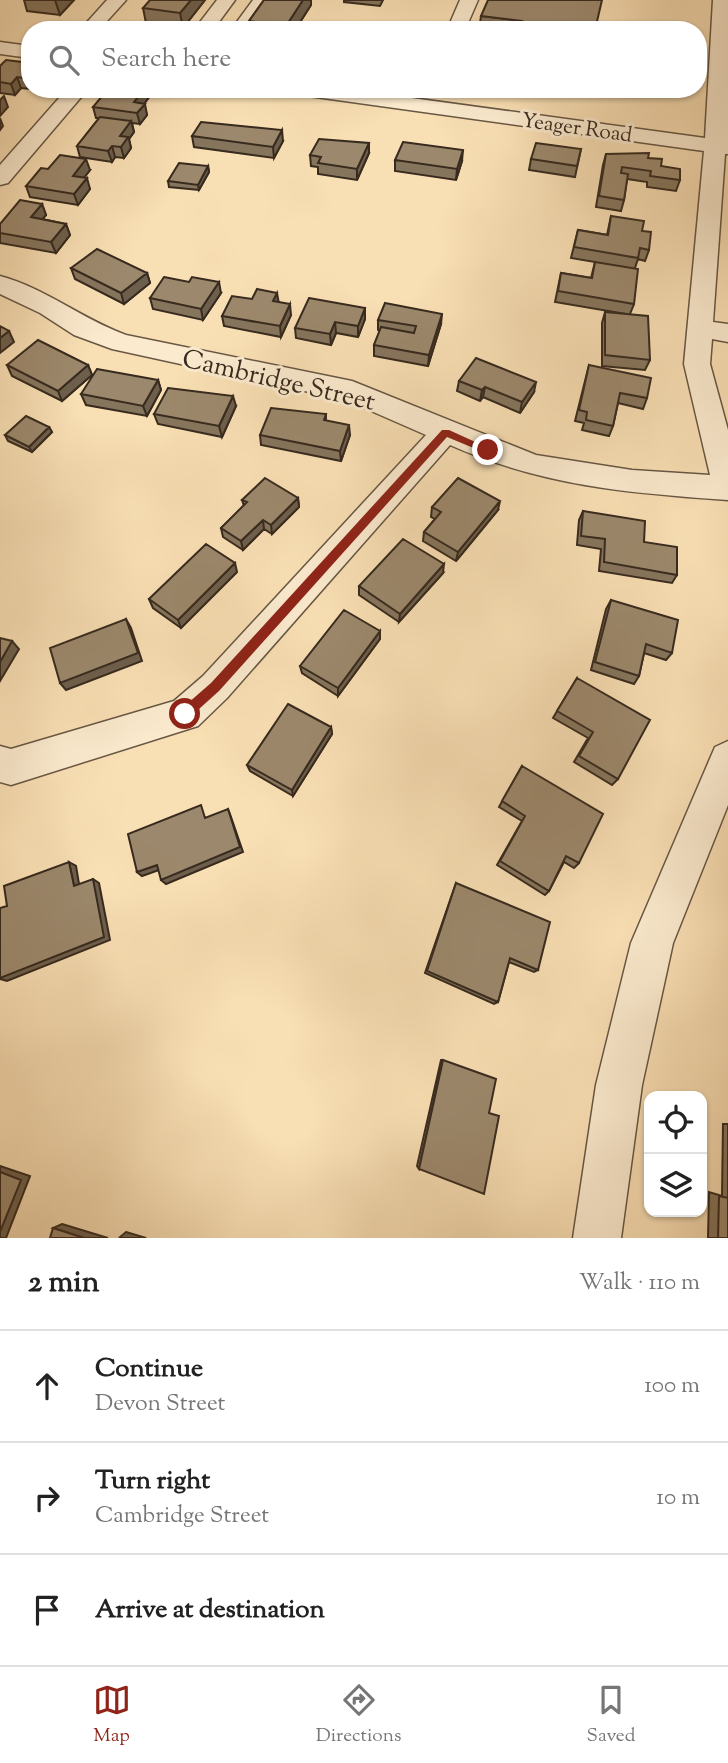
<!DOCTYPE html>
<html lang="en">
<head>
<meta charset="utf-8">
<style>
	body { margin:0; font-family:"Sorts Mill Goudy",serif; background:#f6f6f6; color:#222 }
	.controls { position:absolute; right:21px; bottom:21px; display:grid; overflow:hidden; border-radius:14px; box-shadow:0 2px 5px #0004 }
	.controls button { width:63px; height:63px; display:grid; place-items:center; padding:0; border:0; border-bottom:2px solid #e0e0e0; background:#fff; color:#222; font:35px sans-serif }
	.stop { position:absolute; width:21px; height:21px; margin:-16px; border:5px solid #8f2418; border-radius:50%; background:#fff }
	.stop.end { background:#8f2418; border-color:#fff; box-shadow:0 2px 7px #0008 }
	.list { margin:0; padding:0; list-style:none }
	h2 { display:flex; justify-content:space-between; align-items:center; height:91px; margin:0; padding:0 28px; font-size:30px }
	h2 small { font-size:23px; font-weight:400; color:#767676 }
	.list li { display:grid; grid-template-columns:46px 1fr auto; gap:21px; align-items:center; box-sizing:border-box; height:112px; padding:0 28px; border-top:2px solid #e0e0e0 }
	.list b { display:block; font-size:26px; white-space:nowrap }
	.list p { margin:0; font-size:23px; white-space:nowrap; color:#767676 }
	.list em { font-size:23px; font-style:normal; color:#767676 }
	.icon { flex:none; width:38px; height:38px; fill:none; stroke:currentColor; stroke-width:2; stroke-linecap:round; stroke-linejoin:round }
	.map { position:relative; flex:none; width:728px; height:1238px; overflow:hidden }
	.search { position:absolute; background:#fff; box-shadow:0 2px 5px #0004; left:21px; right:21px; top:21px; height:77px; display:flex; align-items:center; gap:18px; box-sizing:border-box; padding:0 24px; border-radius:28px; color:#767676; font-size:26px }
	.sheet { height:427px; background:#fff }
	nav { display:flex; justify-content:space-around; align-items:center; box-sizing:border-box; height:98px; border-top:2px solid #e0e0e0; background:#fff; font-size:19px; color:#767676 }
	nav a { display:grid; justify-items:center; gap:4px }
	nav .on { color:#8f2418 }
	.map>svg:first-child { display:block }
	.lines { fill:none; stroke-linecap:round; stroke-linejoin:round }
	.minor-casing { stroke:#685744; stroke-width:3 }
	.minor { fill:#fbeace; fill-rule:evenodd }
	.wall { fill:#86755d; stroke:#372a1e; stroke-width:2 }
	.shaded-wall { fill:#6d5f4c; stroke:#372a1e; stroke-width:2 }
	.building { fill:#9c886c; stroke:#372a1e; stroke-width:2 }
	.route { fill:#8f2418 }
	.labels { text-anchor:middle; stroke-width:6; stroke-linejoin:round; paint-order:stroke }
	.far-street-label { font-size:21px; fill:#372a1e; stroke:#fbeace }
	.street-label { font-size:26px; fill:#372a1e; stroke:#fbeace }
</style>
</head>
<body>
<div class="map">
<svg width="728" height="1238" viewBox="0 0 728 1238">
	<rect width="100%" height="100%" fill="#f9dfb4"/>
	<filter id="stains"><feTurbulence type="fractalNoise" baseFrequency=".00286" numOctaves="4"/><feColorMatrix values="0 0 0 0 .2 0 0 0 0 .09 0 0 0 0 .02 0 0 0 .5 -.17"/></filter>
	<radialGradient id="worn" r=".72"><stop offset=".6" stop-color="#630" stop-opacity="0"/><stop offset="1" stop-color="#630" stop-opacity=".3"/></radialGradient>
	<g class="lines">
		<defs>
			<path id="minor" d="M107 0H126L99 30H80Z
				M217 0H235L213 30H194Z
				M253 0H271L249 30H231Z
				M460 0H478L465 30H447Z
				M713 0H728V154H725L713 322 728 324V342L712 339 710 364 728 430V500C628 493 543 486 450 445L227 698 198 726 11 785 0 782V746L11 749 174 701 203 676 426 435 346 400 112 349 74 335 40 313 0 294V276C45 288 82 319 126 335L352 381 536 455 632 470 710 475 684 364 704 151 301 95 291 89H346L705 138Z
				M655 24H674L683 30H646Z
				M0 42 30 46V58L0 54Z
				M67 89H88L8 183 0 185V165Z
				M728 741V805L673 943 642 1085 621 1238H573L596 1085 631 943 715 747Z"/>
		</defs>
		<use href="#minor" class="minor-casing"/>
		<use href="#minor" class="minor"/>
	</g>
	<path class="wall" d="M24 0H74L60 15 27 11Z
		M205 0 183 28 146 23 143 8Z
		M264 0H311V5L295 30H250L249 21Z
		M344 0H383L380 6 344 2Z
		M481 16 595 30H479Z
		M30 63V89L21 88 15 95 0 93V66Z
		M153 92 144 104 147 115 140 124 132 123 134 132 129 139 131 148 124 158 115 157 112 162 80 157 77 146 99 118H96L93 107 114 96Z
		M192 136 283 141 274 158 194 147Z
		M581 149 575 177 529 170 531 159Z
		M369 153 357 180 318 174V167L311 166 310 155Z
		M606 154 648 158 680 180 676 191 647 187V182L627 179 624 200 621 211 596 207 603 165Z
		M395 160 462 161 456 180 395 171Z
		M208 166 209 172 199 190 169 187 168 181Z
		M48 169 90 170 84 177 90 189 78 205 30 197 26 186Z
		M42 204 46 215 42 219 66 224 70 235 56 253 0 243V224Z
		M611 216 642 231 649 250 645 261 638 259 635 268 634 304 630 314 650 360 645 370 602 366V323L605 312 626 314 555 302 561 273 591 278 595 262 571 258 578 230 607 235Z
		M71 268 147 273 150 283 124 304 75 279Z
		M221 293 203 320 153 309 150 298Z
		M252 299 279 302 291 315 281 337 224 326 222 316Z
		M365 308V319L358 337 336 333 331 345 296 338 295 328Z
		M378 320 441 324 428 366 374 356V345L380 331 378 330Z
		M7 365H88L92 375 62 401 12 376Z
		M589 365 647 398 643 409 618 403 613 426 609 436 582 430 584 423 575 421Z
		M158 380 161 390 147 416 86 405 81 394Z
		M459 381 534 392 520 413 483 397 480 401 457 391Z
		M236 406 222 437 158 424 154 414Z
		M326 414V420L350 435 341 461 261 445 260 435Z
		M49 427 52 432 32 452 8 441 5 435Z
		M298 498 299 507 272 534 264 529 243 550 223 537 221 528 244 506 242 500Z
		M432 507 498 510 456 561 423 541 424 532 435 519 431 517Z
		M583 511 644 542 677 575 672 583 599 571 601 549 577 545 579 520Z
		M237 572 181 628 153 608 149 599Z
		M443 573 399 622 359 595V586Z
		M611 600 672 653 666 660 644 653 639 676 634 684 591 670 606 609Z
		M380 631V639L338 696 302 673 300 666Z
		M577 678 618 779 612 785 574 762 588 738 553 718Z
		M331 727 332 734 293 796 250 771 247 765Z
		M522 766 579 863 574 868 564 862 549 891 545 895 497 865 522 821 499 807Z
		M456 883 538 970 534 972 509 962 498 1002 494 1004 425 973Z
		M441 1060H443L419 1169 417 1166Z
		M723 1124H728V1238H708L709 1192 722 1196Z"/>
	<path class="shaded-wall" d="M55 0H74L60 15Z
		M191 0H205L183 28 180 13Z
		M303 0H311V5L295 30H287L286 26Z
		M17 77 21 88 15 95 11 84Z
		M144 89H153V92L137 113 134 102Z
		M4 96 8 107 0 116V100Z
		M145 104 147 115 140 124 137 113Z
		M0 118 3 126 0 130Z
		M131 121 134 132 129 139 131 148 124 158 121 147 120 136Z
		M282 130 283 141 274 158 273 147Z
		M369 143V153L357 180V169Z
		M112 146 115 157 112 162 108 151Z
		M463 150 462 161 456 180 457 169Z
		M86 159 90 170 77 187 73 176Z
		M208 166 209 172 199 190 198 185Z
		M87 178 90 189 78 205 74 194Z
		M42 204 46 215 35 228 31 217Z
		M66 224 70 235 56 253 51 242Z
		M147 273 150 283 124 304 121 293Z
		M219 282 221 293 203 320 201 309Z
		M277 293 279 304 273 301Z
		M290 304 291 315 281 337 280 326Z
		M365 308V319L358 337V326Z
		M442 314 441 324 428 366 429 355Z
		M335 322 336 333 331 345 330 334Z
		M9 331 14 342 0 353V338Z
		M88 365 92 375 62 401 58 391Z
		M158 380 161 390 147 416 143 406Z
		M536 382 534 392 520 413 522 402Z
		M485 387 483 397 480 401 482 390Z
		M233 396 236 406 222 437 219 426Z
		M349 425 350 435 341 461 340 451Z
		M49 427 52 432 32 452 29 447Z
		M298 498 299 507 272 534 271 525Z
		M500 501 498 510 456 561 458 552Z
		M263 520 264 529 243 550 241 541Z
		M235 563 237 572 181 628 178 620Z
		M444 564 443 573 399 622 400 614Z
		M126 619 131 628 142 661 66 690 60 683Z
		M380 631V639L338 696V688Z
		M12 641 19 649 0 681V662Z
		M331 727 332 734 293 796 292 790Z
		M228 809 230 814 243 852 166 884 161 880Z
		M69 862 76 866 80 890 74 886Z
		M157 865 162 869 142 876 137 872Z
		M93 879 99 883 110 940 7 981 0 979Z
		M0 1166 30 1176 6 1238H0Z
		M62 1224 108 1238H84L53 1228Z
		M126 1232 146 1238H123L120 1237Z"/>
	<path class="building" d="M150 0H191L180 13 143 8Z
		M264 0H303L286 26 249 21Z
		M488 0H602L595 30H570L520 24 522 21 481 16Z
		M6 60 30 63V79L17 77 11 84 0 82V66Z
		M120 89H144L134 102 145 104 137 113 93 107 103 95 114 96Z
		M100 117 131 121 120 136 128 137 121 147 112 146 108 151 77 146Z
		M201 122 282 130 273 147 192 136Z
		M319 139 369 143 357 169 318 163 321 157 310 155Z
		M403 142 463 150 457 169 395 160Z
		M536 143 581 149 577 166 531 159Z
		M649 153 648 158 662 159 661 166 680 169V180L650 176 651 171 622 167 621 173 628 174 624 200 599 196 606 154Z
		M60 155 86 159 73 176 87 178 74 194 26 186 41 168 48 169Z
		M179 163 208 166 198 185 168 181Z
		M20 200 42 204 31 217 66 224 51 242 0 233V224Z
		M611 216 644 221 642 231 651 232 649 250 640 248 638 258 574 247 578 230 608 235Z
		M97 249 147 273 121 293 71 268Z
		M595 262 638 269 634 304 558 291 561 273 592 278Z
		M164 277 189 282 192 277 219 282 201 309 150 298Z
		M257 289 277 293 273 301 290 304 280 326 222 316 232 296 252 299Z
		M309 298 365 308 358 326 335 322 330 334 295 328Z
		M385 303 442 314 429 355 374 345 381 327 414 333 416 326 378 320Z
		M605 312 648 316 650 360 605 355Z
		M0 326 9 331 0 338Z
		M38 340 88 365 58 391 7 365Z
		M476 358 536 382 522 402 485 387 482 390 459 381Z
		M589 365 651 378 647 398 620 393 613 426 586 420 587 412 579 410Z
		M97 369 158 380 143 406 81 394Z
		M168 388 233 396 219 426 154 414Z
		M271 408 326 414 324 420 349 425 340 451 260 435Z
		M26 416 49 427 29 447 5 435Z
		M265 478 298 498 271 525 263 520 241 541 221 528 247 502 242 500Z
		M458 478 500 501 458 552 424 532 441 512 432 507Z
		M583 511 645 521 644 542 677 547V575L604 562 605 539 581 536Z
		M403 539 444 564 400 614 359 586Z
		M206 544 235 563 178 620 149 599Z
		M611 600 678 620 672 653 646 644 639 676 595 662Z
		M344 610 380 631 338 688 300 666Z
		M126 619 138 653 60 683 50 648Z
		M0 638 12 641 0 662Z
		M577 678 650 720 618 779 579 756 593 732 557 711Z
		M288 704 331 727 292 790 247 765Z
		M522 766 603 814 579 863 566 856 549 891 500 861 525 816 502 801Z
		M201 805 205 818 228 809 240 847 161 880 157 865 137 872 128 834Z
		M69 862 74 886 93 879 104 937 0 978V908L7 906 4 886Z
		M456 883 550 922 538 970 510 958 498 1002 427 971Z
		M443 1060 496 1079 489 1113 499 1116 484 1194 419 1169Z
		M0 1172 21 1180 0 1232Z
		M719 1196 728 1198V1238H718Z
		M53 1228 84 1238H50Z"/>
	<path class="route" d="M442 430H449L493 450 488 454 447 437 219 691 189 718H180V710L211 683Z"/>
	<g class="labels">
		<g class="far-street-label">
			<text transform="translate(577 127) rotate(8)" y="7">Yeager Road</text>
		</g>
		<g class="street-label">
			<text transform="translate(279 379) rotate(13)" y="9">Cambridge Street</text>
		</g>
	</g>
	<rect width="100%" height="100%" filter="url(#stains)"/>
	<rect width="100%" height="100%" fill="url(#worn)"/>
</svg>
<div class="controls">
<button><svg class="icon" aria-label="locate" viewBox="0 0 24 24"><circle cx="12" cy="12" r="6"/><path d="M12 2v4M12 18v4M2 12h4M18 12h4"/></svg></button>
<button><svg class="icon" aria-label="layers" viewBox="0 0 24 24"><path d="M12 4l9 5-9 5-9-5zM3 14l9 5 9-5"/></svg></button>
</div>
<div class="stop" style="left:185px;top:714px"></div>
<div class="stop end" style="left:488px;top:450px"></div>
<div class="search"><svg class="icon" aria-label="search" viewBox="0 0 24 24"><circle cx="10" cy="10" r="6"/><path d="M15 15l6 6"/></svg>Search here</div>
</div>
<section class="sheet">
<h2>2 min<small>Walk · 110 m</small></h2>
<ul class="list">
<li><svg class="icon" aria-label="ahead" viewBox="0 0 24 24"><path d="M12 20V5M6 11l6-6 6 6"/></svg><div><b>Continue</b><p>Devon Street</p></div><em>100 m</em></li>
<li><svg class="icon" aria-label="right" viewBox="0 0 24 24"><path d="M7 20v-9h11M14 6l5 5-5 5"/></svg><div><b>Turn right</b><p>Cambridge Street</p></div><em>10 m</em></li>
<li><svg class="icon" aria-label="arrive" viewBox="0 0 24 24"><path d="M6 21V4h12l-3 4 3 4H6"/></svg><div><b>Arrive at destination</b></div></li>
</ul>
</section>
<nav>
<a class="on"><svg class="icon" aria-label="map" viewBox="0 0 24 24"><path d="M3 6l6-2 6 2 6-2v14l-6 2-6-2-6 2zM9 4v14M15 6v14"/></svg>Map</a>
<a><svg class="icon" aria-label="directions" viewBox="0 0 24 24"><path d="M12 3l9 9-9 9-9-9zM9 14v-3h6M13 9l2 2-2 2"/></svg>Directions</a>
<a><svg class="icon" aria-label="saved" viewBox="0 0 24 24"><path d="M7 4h10v16l-5-4-5 4z"/></svg>Saved</a>
</nav>
</body>
</html>
